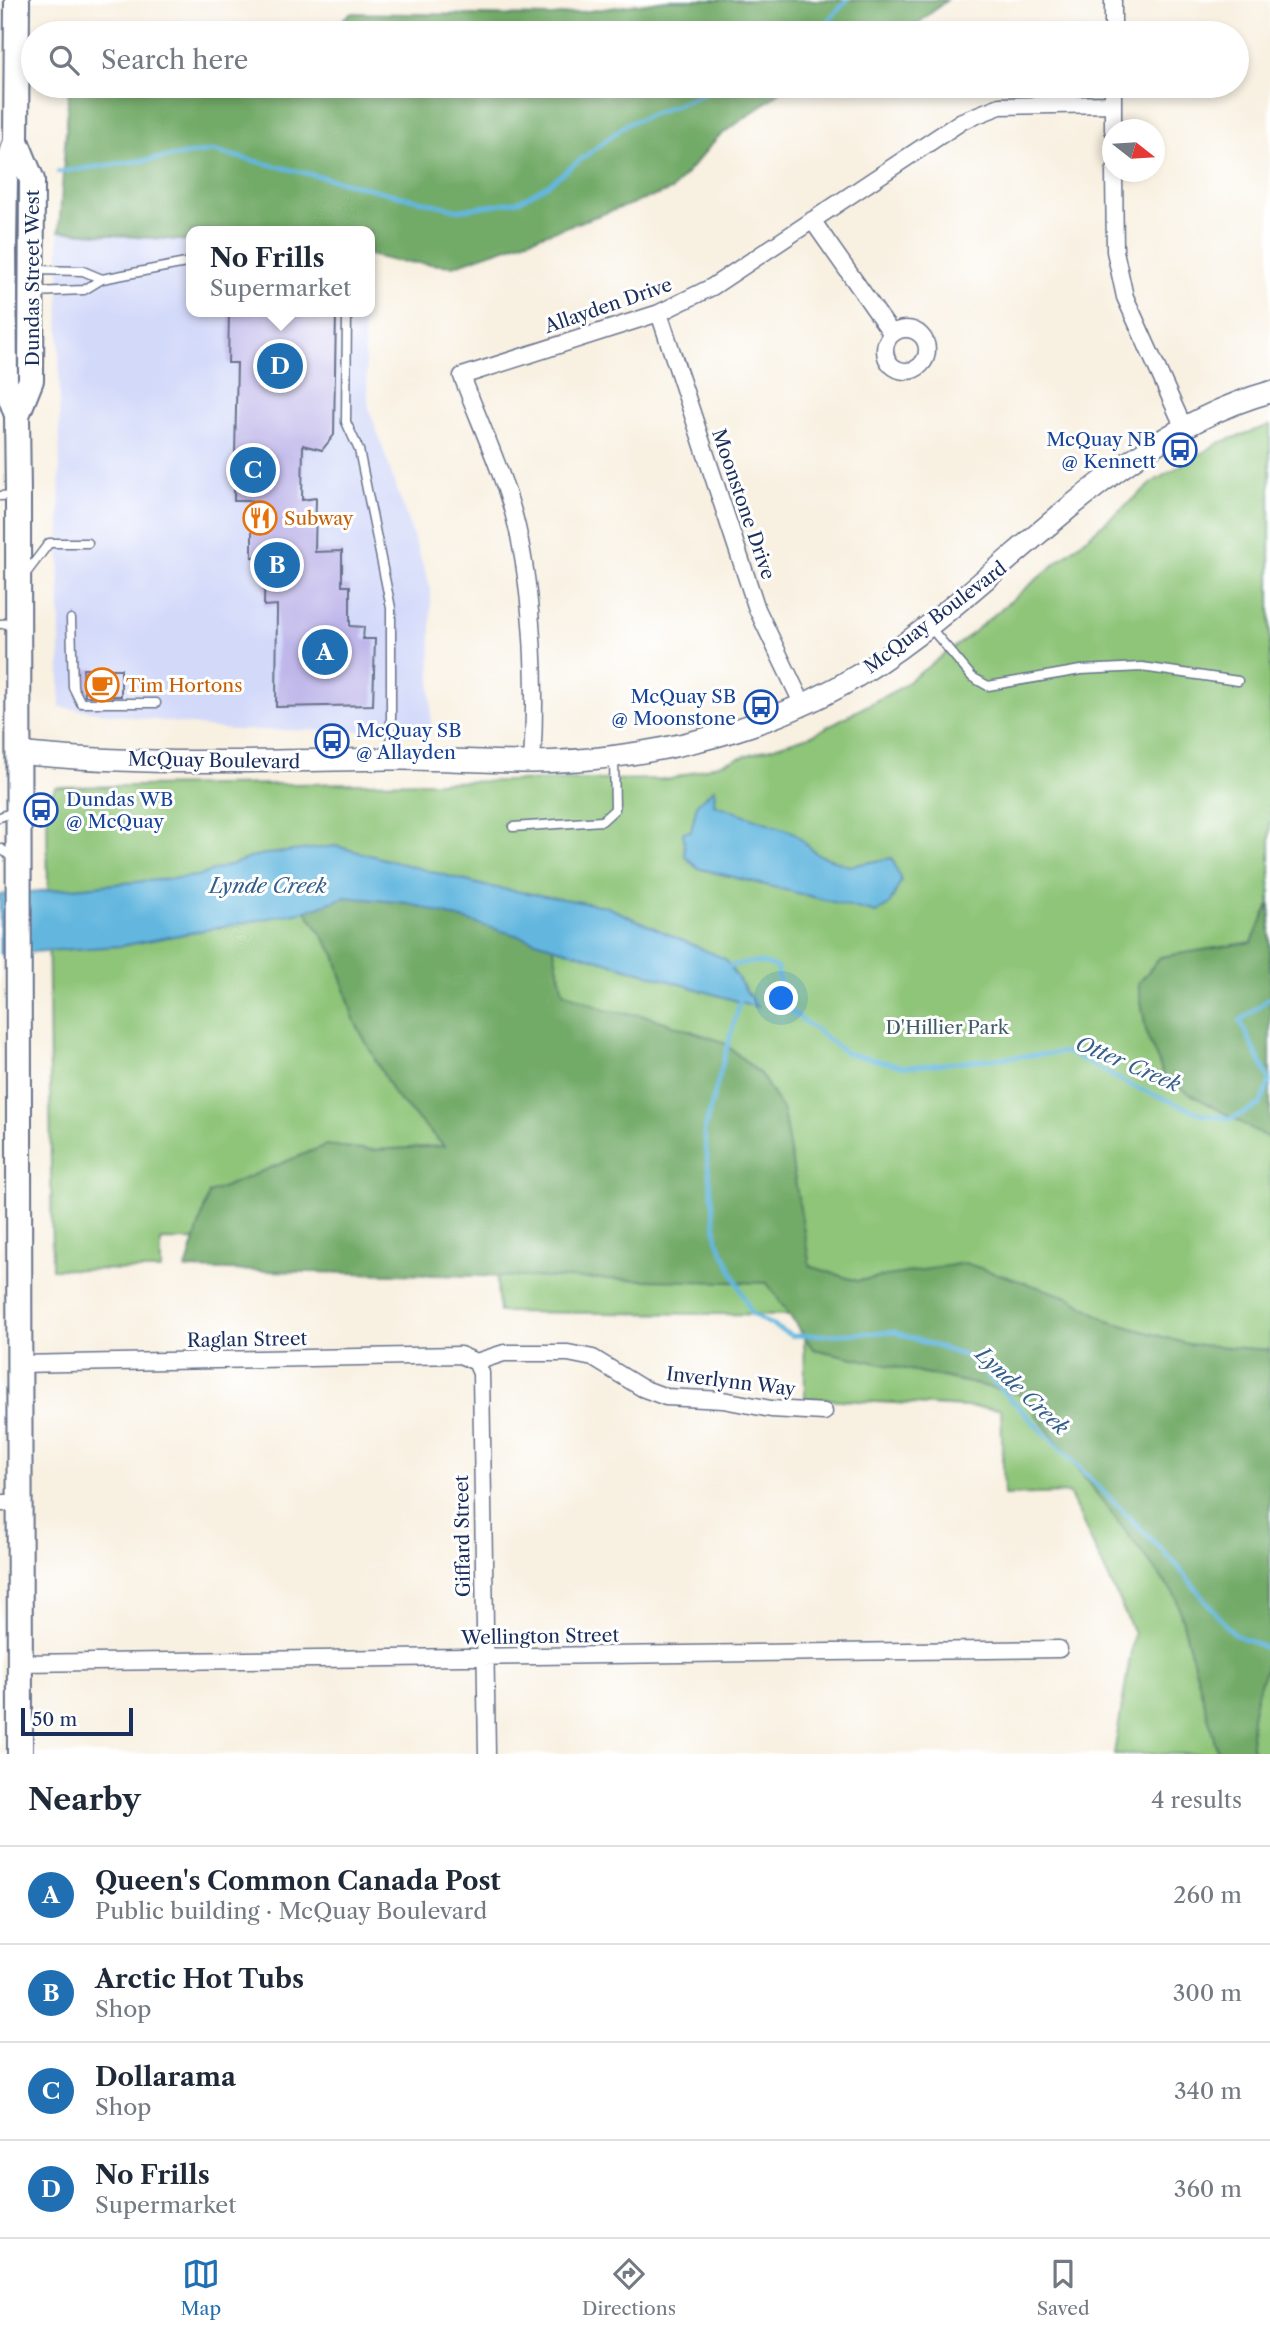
<!DOCTYPE html>
<html lang="en">
<head>
<meta charset="utf-8">
<style>
	body { margin:0; font-family:"Libre Caslon Text",serif; background:#f2f2f3; color:#1f2937 }
	.compass { position:absolute; left:1102px; top:119px; width:63px; height:63px; border-radius:50%; background:#fff; box-shadow:0 4px 10px #0003; rotate:107deg }
	.scale { position:absolute; left:21px; bottom:18px; width:112px; box-sizing:border-box; padding-left:7px; border:4px solid #1b2f5e; border-top:0; font-size:19px; line-height:24px; white-space:nowrap; color:#1b2f5e; -webkit-text-stroke:5px #fff; paint-order:stroke }
	.you { position:absolute; left:782px; top:999px; width:24px; height:24px; margin:-18px; border:5px solid #fff; border-radius:50%; background:#1a73e8; box-shadow:0 0 0 10px #1a73e833 }
	.badge { display:grid; place-items:center; width:46px; height:46px; border-radius:50%; background:#1f6fb2; color:#fff; font-size:23px; font-weight:700 }
	.pin { position:absolute; translate:-50% -50%; border:4px solid #fff; box-shadow:0 2px 7px #0006 }
	.popup { position:absolute; left:186px; top:226px; width:189px; height:91px; box-sizing:border-box; display:grid; place-content:center; border-radius:14px; background:#fff; filter:drop-shadow(0 2px 5px #0005); font-size:23px; white-space:nowrap; color:#747a83 }
	.popup b { font-size:26px; color:#1f2937 }
	.popup::after { content:''; position:absolute; left:50%; top:100%; margin-left:-14px; border:14px solid transparent; border-top-color:#fff }
	.list { margin:0; padding:0; list-style:none }
	h2 { display:flex; justify-content:space-between; align-items:center; height:91px; margin:0; padding:0 28px; font-size:30px }
	h2 small { font-size:23px; font-weight:400; color:#747a83 }
	.list li { display:grid; grid-template-columns:46px 1fr auto; gap:21px; align-items:center; box-sizing:border-box; height:98px; padding:0 28px; border-top:2px solid #e0e1e3 }
	.list b { display:block; font-size:26px; white-space:nowrap }
	.list p { margin:0; font-size:23px; white-space:nowrap; color:#747a83 }
	.list em { font-size:23px; font-style:normal; color:#747a83 }
	.icon { flex:none; width:38px; height:38px; fill:none; stroke:currentColor; stroke-width:2; stroke-linecap:round; stroke-linejoin:round }
	.map { position:relative; flex:none; width:1270px; height:1754px; overflow:hidden }
	.search { position:absolute; background:#fff; box-shadow:0 4px 10px #0003; left:21px; right:21px; top:21px; height:77px; display:flex; align-items:center; gap:18px; box-sizing:border-box; padding:0 24px; border-radius:38px; color:#747a83; font-size:26px }
	.sheet { height:483px; background:#fff }
	nav { display:flex; justify-content:space-around; align-items:center; box-sizing:border-box; height:98px; border-top:2px solid #e0e1e3; background:#fff; font-size:19px; color:#747a83 }
	nav a { display:grid; justify-items:center; gap:4px }
	nav .on { color:#1f6fb2 }
	.map>svg:first-child { display:block }
	.built { fill:#d3d9f9 }
	.green { fill:#8ec578; stroke:#547a6b; stroke-width:2 }
	.forest { fill:#72aa68; stroke:#466c63; stroke-width:2 }
	.water { fill:#63b7df; stroke:#3f739e; stroke-width:2 }
	.lines { fill:none; stroke-linecap:round; stroke-linejoin:round }
	.stream { stroke:#63b7df; stroke-width:4.5 }
	.building { fill:#bfb7ea }
	.lane-casing { stroke:#68738c; stroke-width:11 }
	.street-casing { stroke:#68738c; stroke-width:19 }
	.secondary-casing { stroke:#68738c; stroke-width:24 }
	.primary-casing { stroke:#68738c; stroke-width:28 }
	.lane { stroke:#fff; stroke-width:8 }
	.street { stroke:#fff; stroke-width:16 }
	.secondary { stroke:#fff; stroke-width:21 }
	.primary { stroke:#fff; stroke-width:24 }
	.labels { text-anchor:middle; stroke-width:6; stroke-linejoin:round; paint-order:stroke }
	.street-label { font-size:19px; fill:#1b2f5e; stroke:#fff }
	.transit-label { font-size:19px; fill:#164399; stroke:#fff; text-anchor:end }
	.food-label { font-size:19px; fill:#c56008; stroke:#fff; text-anchor:start }
	.park-label { font-size:19px; fill:#3e5c66; stroke:#fff }
	.water-label { font-size:21px; font-style:italic; fill:#345f8b; stroke:#fff }
</style>
</head>
<body>
<div class="map">
<svg width="1270" height="1754" viewBox="0 0 1270 1754">
	<rect width="100%" height="100%" fill="#fff"/>
	<filter id="ink" filterUnits="userSpaceOnUse"><feTurbulence type="fractalNoise" baseFrequency=".0143" numOctaves="2"/><feDisplacementMap in="SourceGraphic" scale="14" xChannelSelector="R" yChannelSelector="G"/><feConvolveMatrix kernelMatrix="1 2 1 2 8 2 1 2 1" color-interpolation-filters="sRGB"/></filter>
	<filter id="wash" filterUnits="userSpaceOnUse"><feTurbulence type="fractalNoise" baseFrequency=".00686" numOctaves="4" result="noise"/><feDisplacementMap in="SourceGraphic" scale="28" xChannelSelector="R" yChannelSelector="G"/><feGaussianBlur stdDeviation="1.57" result="paint"/><feColorMatrix in="noise" values="0 0 0 0 0 0 0 0 0 0 0 0 0 0 0 0 0 1.4 0 .05"/><feComposite in="paint" operator="in"/></filter>
	<g filter="url(#wash)">
		<rect width="100%" height="100%" fill="#f8f0e0"/>
		<path class="built" d="M59 231 191 241V312H362L369 408 431 588V731L229 730 60 707Z"/>
		<path class="green" d="M1270 425V1754H1114L1134 1633 1069 1493 1004 1495 1001 1409 805 1398 804 1315 499 1312 494 1242 161 1240V1270L52 1269 47 807 55 787 671 779 812 735 898 689 960 643 1156 480 1219 443Z"/>
		<path class="forest" d="M667 0H947L906 33H328L350 13 553 16Z
			M814 86 783 90 717 138 672 190 453 266 394 261 369 255V231H191V241L59 231 69 87Z
			M345 897 408 903 553 945 563 992 605 1010 647 1016 723 1042 761 1075 783 1111 810 1266 857 1281 965 1263 1071 1298 1108 1321 1188 1344 1270 1350V1656C1259 1686 1245 1722 1254 1754H1218L1176 1597 1020 1394 813 1349 767 1283 186 1269 209 1193 326 1145 371 1150 444 1146 395 1096 354 1020 335 955 306 911Z
			M1270 903V1139L1166 1080 1147 1036 1138 984 1160 957 1252 942Z"/>
		<path class="water" d="M715 788 714 804 793 832 817 854 849 866 892 858 901 881 889 905 876 913 697 868 685 856 683 832 691 831 697 804Z
			M336 846 485 886 605 906 725 959 757 1007 408 903 345 897 306 911 121 946 0 954V895L198 876 259 855Z"/>
		<g class="lines">
			<path class="stream" d="M818 33 847 0
				M58 172 213 151 459 210 519 201 549 184 627 124 725 86
				M731 966C747 962 761 960 777 968L784 1006 846 1053 906 1067 1067 1052 1130 1085 1202 1114 1231 1119 1260 1105 1270 1081 1240 1021 1270 998
				M740 1001 704 1132 717 1239 752 1314 792 1336 894 1332 968 1357 1174 1562 1233 1634 1270 1650"/>
		</g>
		<g id="blocks">
			<path class="building" d="M229 312H336L334 435 322 450 303 445 302 500 316 498 315 552 342 551V586H350V626L364 627 363 639H375L373 705 276 707 277 605 264 606 265 557H252V501H234L237 363H228Z
				M83 669H121V696H85Z"/>
		</g>
	</g>
	<g filter="url(#ink)">
		<use href="#blocks" fill-opacity="0" stroke="#68738c" stroke-width="2"/>
		<g class="lines">
			<defs>
				<path id="lane" d="M33 270 83 271 102 279
					M34 292 84 290 102 279 191 262
					M347 312 346 422 359 450 391 608V759
					M0 496 15 495
					M24 576 49 543H88
					M71 619 73 687 81 703H156
					M0 624 15 623
					M929 626 972 677 988 686 1081 670 1142 667 1238 681
					M0 817 16 811
					M513 827 602 821 615 809 614 758
					M0 848 14 859"/>
				<path id="street" d="M1113 0V33
					M1113 130V86
					M1114 172 1115 251 1125 297 1184 428
					M812 220 892 334
					M659 313 757 609 802 703
					M885 350a21 21 0 1 1 42 0a21 21 0 1 1-42 0Z
					M532 762C537 690 533 597 517 527 505 477 480 424 462 376L659 313 712 287 962 121 1000 106 1113 104
					M476 1362 481 1373 487 1754
					M476 1362 504 1353H568L593 1358 642 1388 666 1397 723 1400 771 1409 824 1412
					M19 1364 460 1355 476 1362
					M0 1503H20
					M20 1663 1059 1649"/>
				<path id="secondary" d="M18 753C140 766 264 761 386 759 434 758 482 762 530 762 641 761 767 733 862 673 999 588 1111 436 1270 392"/>
				<path id="primary" d="M17 0 16 141 5 177 4 243 5 382 17 415 18 495 20 1754
					M16 141 32 180 31 380 17 415"/>
			</defs>
			<use href="#lane" class="lane-casing"/>
			<use href="#street" class="street-casing"/>
			<use href="#secondary" class="secondary-casing"/>
			<use href="#primary" class="primary-casing"/>
			<use href="#lane" class="lane"/>
			<use href="#street" class="street"/>
			<use href="#secondary" class="secondary"/>
			<use href="#primary" class="primary"/>
		</g>
	</g>
	<defs>
		<symbol id="bus-ring" viewBox="-11 -11 22 22"><circle r="9.5" fill="#fff" stroke="#1a4fb4" stroke-width="1.5"/><path d="M-5-6H5V4H4V6H2V4H-2V6H-4V4H-5ZM-3.5-4V0h7V-4ZM-3.5 1.2v1.5H-2V1.2ZM2 1.2v1.5H3.5V1.2Z" fill="#1a4fb4"/></symbol>
		<symbol id="restaurant-ring" viewBox="-11 -11 22 22"><circle r="9.5" fill="#fff" stroke="#e8710a" stroke-width="1.5"/><path d="M-5-6h1v4h1v-4h1v4h1v-4h1v5L-1.5 .5V6h-2V.5L-5-1ZM5-6V6H3V1.5H1.5Q1.5-4 5-6Z" fill="#e8710a"/></symbol>
		<symbol id="cafe-ring" viewBox="-11 -11 22 22"><circle r="9.5" fill="#fff" stroke="#e8710a" stroke-width="1.5"/><path d="M-5.5-4.5H6V0H3Q3 3.5 0 3.5H-2.5Q-5.5 3.5-5.5 0ZM3-3.2v2h1.7v-2ZM-6 4.5H4V6H-6Z" fill="#e8710a"/></symbol>
	</defs>
	<g fill-rule="evenodd">
		<use href="#bus-ring" x="1161" y="431" width="38" height="38"/>
		<use href="#restaurant-ring" x="241" y="499" width="38" height="38"/>
		<use href="#cafe-ring" x="83" y="666" width="38" height="38"/>
		<use href="#bus-ring" x="742" y="688" width="38" height="38"/>
		<use href="#bus-ring" x="313" y="722" width="38" height="38"/>
		<use href="#bus-ring" x="22" y="791" width="38" height="38"/>
	</g>
	<g class="labels">
		<g class="street-label">
			<text transform="translate(32 278) rotate(-90)" y="7">Dundas Street West</text>
			<text transform="translate(608 305) rotate(-19)" y="7">Allayden Drive</text>
			<text transform="translate(744 504) rotate(71)" y="7">Moonstone Drive</text>
			<text transform="translate(935 617) rotate(-37)" y="7">McQuay Boulevard</text>
			<text transform="translate(214 760) rotate(1)" y="7">McQuay Boulevard</text>
			<text transform="translate(247 1339) rotate(-1)" y="7">Raglan Street</text>
			<text transform="translate(731 1381) rotate(7)" y="7">Inverlynn Way</text>
			<text transform="translate(462 1536) rotate(-91)" y="7">Giffard Street</text>
			<text transform="translate(540 1636) rotate(-1)" y="7">Wellington Street</text>
		</g>
		<g class="transit-label">
			<text x="1156" y="446">McQuay NB<tspan x="1156" dy="22">@ Kennett</tspan></text>
			<text x="736" y="703">McQuay SB<tspan x="736" dy="22">@ Moonstone</tspan></text>
			<text x="356" y="737" text-anchor="start">McQuay SB<tspan x="356" dy="22">@ Allayden</tspan></text>
			<text x="66" y="806" text-anchor="start">Dundas WB<tspan x="66" dy="22">@ McQuay</tspan></text>
		</g>
		<g class="food-label">
			<text x="284" y="525">Subway</text>
			<text x="126" y="692">Tim Hortons</text>
		</g>
		<g class="park-label">
			<text x="947" y="1034">D'Hillier Park</text>
		</g>
		<g class="water-label">
			<text x="268" y="893">Lynde Creek</text>
			<text transform="translate(1128 1064) rotate(23)" y="7">Otter Creek</text>
			<text transform="translate(1022 1391) rotate(43)" y="7">Lynde Creek</text>
		</g>
	</g>
</svg>
<svg class="compass" viewBox="-18 -18 36 36"><path d="M0-13l5 13h-10z" fill="#e53935"/><path d="M0 13l5-13h-10z" fill="#747a83"/></svg>
<div class="scale">50 m</div>
<div class="you"></div>
<div class="pin badge" style="left:325px;top:652px">A</div>
<div class="pin badge" style="left:277px;top:565px">B</div>
<div class="pin badge" style="left:253px;top:470px">C</div>
<div class="pin badge" style="left:280px;top:366px">D</div>
<div class="popup"><b>No Frills</b>Supermarket</div>
<div class="search"><svg class="icon" aria-label="search" viewBox="0 0 24 24"><circle cx="10" cy="10" r="6"/><path d="M15 15l6 6"/></svg>Search here</div>
</div>
<section class="sheet">
<h2>Nearby<small>4 results</small></h2>
<ul class="list">
<li><span class="badge">A</span><div><b>Queen's Common Canada Post</b><p>Public building · McQuay Boulevard</p></div><em>260 m</em></li>
<li><span class="badge">B</span><div><b>Arctic Hot Tubs</b><p>Shop</p></div><em>300 m</em></li>
<li><span class="badge">C</span><div><b>Dollarama</b><p>Shop</p></div><em>340 m</em></li>
<li><span class="badge">D</span><div><b>No Frills</b><p>Supermarket</p></div><em>360 m</em></li>
</ul>
</section>
<nav>
<a class="on"><svg class="icon" aria-label="map" viewBox="0 0 24 24"><path d="M3 6l6-2 6 2 6-2v14l-6 2-6-2-6 2zM9 4v14M15 6v14"/></svg>Map</a>
<a><svg class="icon" aria-label="directions" viewBox="0 0 24 24"><path d="M12 3l9 9-9 9-9-9zM9 14v-3h6M13 9l2 2-2 2"/></svg>Directions</a>
<a><svg class="icon" aria-label="saved" viewBox="0 0 24 24"><path d="M7 4h10v16l-5-4-5 4z"/></svg>Saved</a>
</nav>
</body>
</html>
